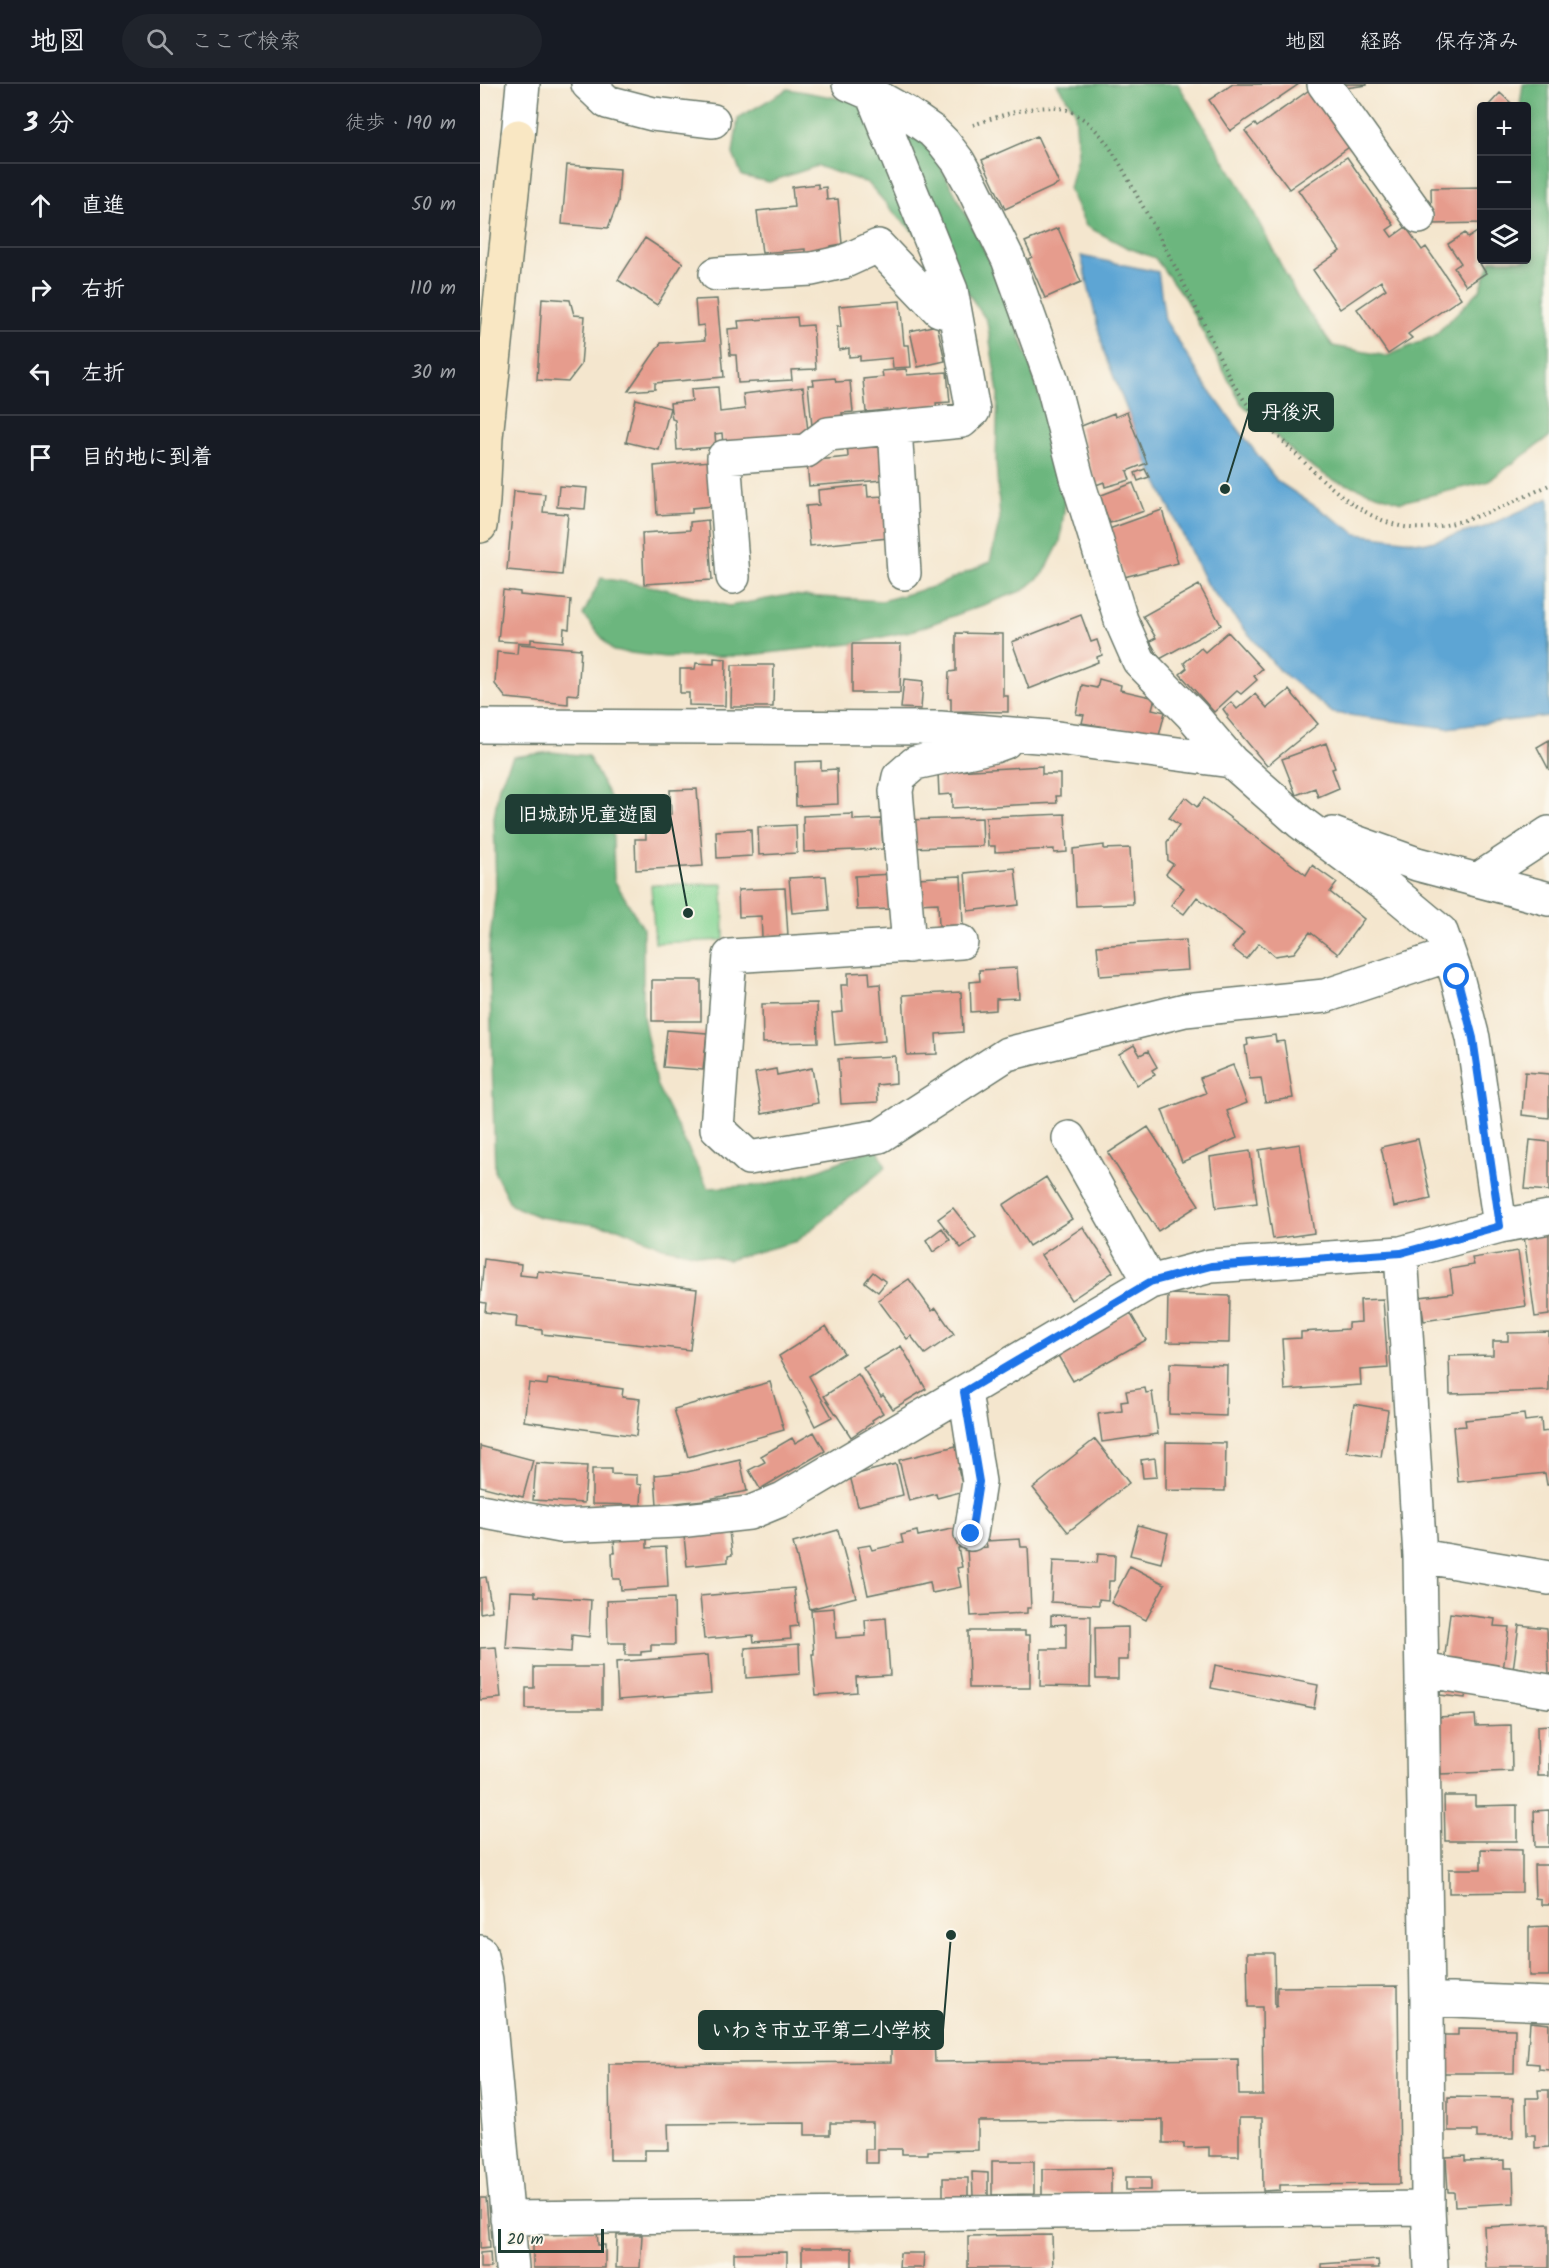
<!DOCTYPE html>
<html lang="ja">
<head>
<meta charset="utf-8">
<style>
	body { margin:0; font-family:Kalam,"Klee One",sans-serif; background:#20242c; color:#f1f3f6 }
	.controls { position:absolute; right:18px; top:18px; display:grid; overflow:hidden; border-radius:6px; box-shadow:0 3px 9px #0003 }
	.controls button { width:54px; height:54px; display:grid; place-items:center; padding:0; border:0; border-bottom:2px solid #363941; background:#171b24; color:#f1f3f6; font:30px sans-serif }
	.scale { position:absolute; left:18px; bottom:15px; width:106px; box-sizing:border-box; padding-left:6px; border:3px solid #1f3d34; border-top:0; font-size:16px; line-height:21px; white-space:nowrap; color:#1f3d34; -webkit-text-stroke:4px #fbf7ec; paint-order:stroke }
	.stop { position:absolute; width:18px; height:18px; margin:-14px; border:4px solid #1a73e8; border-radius:50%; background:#fff }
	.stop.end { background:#1a73e8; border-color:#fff; box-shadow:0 2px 6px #0008 }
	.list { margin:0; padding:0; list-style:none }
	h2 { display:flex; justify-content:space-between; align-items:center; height:78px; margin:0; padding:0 24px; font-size:26px }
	h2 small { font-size:20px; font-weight:400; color:#9ea1a6 }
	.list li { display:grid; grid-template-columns:39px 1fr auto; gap:18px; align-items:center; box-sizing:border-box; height:84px; padding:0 24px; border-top:2px solid #363941 }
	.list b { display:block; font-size:22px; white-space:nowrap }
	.list em { font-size:20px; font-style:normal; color:#9ea1a6 }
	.icon { flex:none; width:33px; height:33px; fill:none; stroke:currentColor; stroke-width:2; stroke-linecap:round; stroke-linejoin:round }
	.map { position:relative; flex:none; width:1069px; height:2184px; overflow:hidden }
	header { display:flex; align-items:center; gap:36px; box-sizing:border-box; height:84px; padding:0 30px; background:#171b24; border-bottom:2px solid #363941 }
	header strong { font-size:28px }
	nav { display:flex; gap:33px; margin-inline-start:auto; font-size:21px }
	.search { width:420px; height:54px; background:#20242c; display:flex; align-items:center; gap:15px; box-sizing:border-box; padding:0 21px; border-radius:33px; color:#9ea1a6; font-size:22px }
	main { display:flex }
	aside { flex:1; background:#171b24 }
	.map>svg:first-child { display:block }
	.green { fill:#86d594; stroke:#528964; stroke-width:1.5 }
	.forest { fill:#6cb67e; stroke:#467a59; stroke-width:1.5 }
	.water { fill:#5da5d4; stroke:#3e7184; stroke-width:1.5 }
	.building { fill:#e69c8d }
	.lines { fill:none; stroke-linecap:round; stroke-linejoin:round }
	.street-casing { stroke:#6a786a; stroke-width:36 }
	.secondary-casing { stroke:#6a786a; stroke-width:36 }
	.path { stroke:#6a786a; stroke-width:4; stroke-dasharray:1.5 4.5; stroke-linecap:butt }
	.street { stroke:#fff; stroke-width:33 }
	.secondary { stroke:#f9e7c3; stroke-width:33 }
	.route { stroke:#1a73e8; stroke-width:8 }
	.leader { fill:none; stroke:#1f3d34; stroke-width:2 }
	.callout-dot { fill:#1f3d34; stroke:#fbf7ec; stroke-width:2 }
	.callout { fill:#1f3d34; stroke:#1f3d34; stroke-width:2 }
	.callout-label { font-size:20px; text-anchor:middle; font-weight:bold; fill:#fff }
</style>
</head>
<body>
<header>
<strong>地図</strong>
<div class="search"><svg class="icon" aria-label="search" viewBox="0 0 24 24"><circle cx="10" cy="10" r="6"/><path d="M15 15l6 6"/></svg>ここで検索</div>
<nav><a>地図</a><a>経路</a><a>保存済み</a></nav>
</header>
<main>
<aside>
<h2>3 分<small>徒歩 · 190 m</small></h2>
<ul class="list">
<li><svg class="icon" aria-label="ahead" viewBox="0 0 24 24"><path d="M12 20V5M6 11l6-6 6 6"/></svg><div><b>直進</b></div><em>50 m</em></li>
<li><svg class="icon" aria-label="right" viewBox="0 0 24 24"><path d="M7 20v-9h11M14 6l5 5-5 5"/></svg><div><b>右折</b></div><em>110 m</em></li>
<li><svg class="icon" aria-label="left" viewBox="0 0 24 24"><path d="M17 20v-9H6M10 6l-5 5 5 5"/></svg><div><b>左折</b></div><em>30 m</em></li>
<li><svg class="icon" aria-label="arrive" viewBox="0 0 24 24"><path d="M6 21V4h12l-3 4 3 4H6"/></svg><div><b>目的地に到着</b></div></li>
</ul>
</aside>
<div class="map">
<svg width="1069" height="2184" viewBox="0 0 1069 2184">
	<rect width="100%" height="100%" fill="#fbf7ec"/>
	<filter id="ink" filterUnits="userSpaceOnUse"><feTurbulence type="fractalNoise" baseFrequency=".0167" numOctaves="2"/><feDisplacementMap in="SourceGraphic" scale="12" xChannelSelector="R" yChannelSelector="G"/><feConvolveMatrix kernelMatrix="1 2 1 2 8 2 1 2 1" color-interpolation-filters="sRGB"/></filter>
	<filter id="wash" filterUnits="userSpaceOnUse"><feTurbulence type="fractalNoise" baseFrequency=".008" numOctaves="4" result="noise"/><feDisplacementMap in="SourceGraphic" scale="24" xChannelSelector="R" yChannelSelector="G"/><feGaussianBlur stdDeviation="1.35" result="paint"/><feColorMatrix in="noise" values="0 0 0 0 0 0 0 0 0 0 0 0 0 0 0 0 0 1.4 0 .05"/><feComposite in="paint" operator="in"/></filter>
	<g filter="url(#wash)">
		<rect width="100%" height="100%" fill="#f4e6ce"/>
		<path class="green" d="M243 800 244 856 175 859 171 801Z"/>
		<path class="forest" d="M577 0H698L759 100 818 214 853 262 907 272 954 252 1000 206 1011 176H1046V22H1040L1043 0H1069V353L1007 398 921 418 851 395 818 373 761 319 705 215 675 174 646 163 606 142 589 105 598 69 595 26Z
			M308 5 379 18 432 45 459 79 520 196 548 274 587 404 580 458 564 489 544 506 435 546 370 560 260 572 185 573 133 567 103 531 121 494 181 504 249 522 309 511 402 517 456 502 510 478 520 435 516 377 518 309 507 237 469 181 416 131 388 99 337 82 289 98 262 92 253 70 258 34Z
			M71 668 108 672 132 717 134 796 163 844V932L176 1000 228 1104 287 1101 341 1085 397 1063 406 1083 317 1157 248 1176 183 1163 138 1144 59 1133 31 1121 15 1089 9 863 16 804 14 734 19 702 33 673Z"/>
		<path class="water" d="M601 172 678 188 685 236 726 302 797 397 877 450 947 459 1005 443 1069 414V632L967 644 853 629 799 586 727 501 668 379 624 268Z"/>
		<g id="blocks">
			<path class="building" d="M753 0H819L750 47 729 16Z
				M864 0H887V1L865 4Z
				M832 4 872 61 809 105 765 47 775 40 777 43Z
				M1020 9 1031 19 1028 22H1008Z
				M557 52 579 100 525 125 502 76Z
				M867 73 914 141 907 146 912 153 926 143 942 166 946 163 981 214 928 250 932 254 908 270 877 225 906 205 901 197 860 225 833 186 860 167 818 106Z
				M87 81 140 85 138 118 128 144 82 140Z
				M338 100V104L346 103 347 116 358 115 362 160 351 162V167L325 169V165L282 169 277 127 314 123 312 103Z
				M1002 103V139L952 140 951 104Z
				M578 144 601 198 565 214 548 175 552 173 545 158Z
				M1000 146 1002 176 999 178 1006 189 986 202 974 184 981 179 968 160 985 149 988 154Z
				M165 154 203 179 177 221 138 196Z
				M62 214 90 216 94 231 105 232 101 281 88 298 57 296Z
				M237 215 244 293 175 299V305L148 307 181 259 225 256 224 241 217 242 215 216Z
				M420 217 424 261H429L431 283 413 284 412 274 380 277V272L369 273V264L359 266 357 243H361L359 222Z
				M317 233 318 242 333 241 336 285 311 286 312 296 258 299 256 271H250L248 245 259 244 258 237Z
				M457 241 465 277 438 283 430 247Z
				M426 285 427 291 467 288 470 318 456 319 457 326 408 330 407 326 386 328 383 295 403 293 402 287Z
				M355 294 356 298 370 297 373 328 362 329 363 339 332 342 328 301H334L333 296Z
				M238 303 240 328 265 325 263 310 323 303 328 347 319 355 243 361 242 349 235 350 236 363 197 366 195 336 192 335 190 319 212 317 211 305Z
				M156 315 190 324 179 366 146 358Z
				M647 328 667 379 647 387 650 396 625 403 624 398 616 401 599 343 634 329 635 333Z
				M407 353 403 396 329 402 327 377 368 373 367 357Z
				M230 377 233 422 212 424V429L177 431 174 382Z
				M665 385 669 393 658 397 655 389Z
				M653 399 664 427 630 439 619 412Z
				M387 401 388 413 404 412 408 454 330 462 326 422 339 421 338 406Z
				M79 402 107 404 105 425 77 423Z
				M34 407 65 410 63 428 88 430 82 491 27 486Z
				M682 426 698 479 644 493 629 445Z
				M228 436 232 496 164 500 162 449 210 446V438Z
				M719 501 741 541 680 575 670 557 676 554 663 532Z
				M23 506 40 508V511L91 516 89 545 84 544 83 558 51 555V559L18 557Z
				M601 531 611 558 617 556 622 571 617 573 618 578 549 605 532 558Z
				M748 548 782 585 774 592 777 596 761 610 757 607 734 628 700 590 707 584 704 579 721 564 725 568Z
				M476 549 523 550V612H528V628L471 627V614H468L469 588 476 587Z
				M38 560 101 565 98 611 88 610V620L26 614 15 600 17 568 37 570Z
				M372 560H421L420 609H372Z
				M234 574 246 575 245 622 209 621V609H200V585H215L216 579 234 580Z
				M252 581H294L293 623H251Z
				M424 595 443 597 441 625 421 624Z
				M619 595 641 601 640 606 675 614 672 625 685 628 679 652 602 639 604 631 596 630 602 601 617 604Z
				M809 606 838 640 787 682 747 634 748 632 743 625 751 618 757 625 775 610 787 624Z
				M1069 656V686L1057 663Z
				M846 659 855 684 852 685 859 704 838 713 835 704 816 711 802 675Z
				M341 677V686L357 685 358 720 316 722 315 678Z
				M562 682V690H580V712H576L577 719 472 724V710L459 711 458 688Z
				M217 705 223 782 156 786 155 755H166L165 731 191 730 190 706Z
				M705 713 717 723 724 714 826 791 832 781 857 799 850 808 884 835 858 870 830 848 814 869 795 872 779 859 766 875 752 864 764 849 717 813 704 830 691 821 704 804 686 790 693 780 688 777 687 758 699 741 689 734Z
				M373 730V736L401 735 403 765 324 768 323 732Z
				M585 730 587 768 574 769V765L515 768V762H508L506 733Z
				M502 734 503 762 425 764V736Z
				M316 741 317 769 279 771 278 743Z
				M271 745 272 772 237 774 236 747Z
				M624 761V765L650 764 653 820 596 822 593 765Z
				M535 784 539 821 488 827 485 789Z
				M413 790 414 825 377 826 375 792Z
				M346 792 349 826 312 829 309 794Z
				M481 792 483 841 459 842 458 819 437 820 436 794Z
				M305 804 308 852 282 853 281 832 259 833 258 806Z
				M706 856 708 886 620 892 617 862Z
				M537 884 539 914 516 915V926L491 928 490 898 500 897 499 886Z
				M389 888 390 901 400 900 405 957 355 961 352 929 363 928 361 901H368V889Z
				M172 896H221V937H172Z
				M481 908 483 948 456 950 457 970 427 971 423 911Z
				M337 919 338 958 283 959 282 920Z
				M187 946 227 949 223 986 183 983Z
				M795 951 796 958 804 957 813 1014 785 1018 781 994 770 995 765 962 768 961 767 955Z
				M654 961 660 971 668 967 677 983 672 986 675 991 657 1001 639 970Z
				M415 972 416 999 397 1001 398 1018 361 1020 358 975Z
				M753 981 767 1019 747 1027 757 1054 702 1078 682 1026 726 1009 720 994Z
				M332 984 338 1019 282 1030 275 989 296 985 297 991Z
				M1045 988 1069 990V1034L1042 1031Z
				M668 1043 719 1121 678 1147 628 1069Z
				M938 1055 951 1115 914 1123 901 1063Z
				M1050 1056 1069 1058V1107L1045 1105Z
				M820 1060 834 1149 793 1155 779 1066Z
				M770 1067 777 1119 736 1124 730 1073Z
				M566 1093 592 1135 549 1162 523 1121Z
				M473 1124 496 1153 481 1164 458 1135Z
				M603 1143 633 1188 591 1216 561 1171Z
				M462 1144 470 1156 453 1168 446 1156Z
				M1069 1149V1231L1055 1233 1044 1152Z
				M1038 1167 1046 1222 944 1237 940 1213 973 1209 970 1185 994 1181 992 1174Z
				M4 1175 41 1180 40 1191 57 1193 58 1187 217 1205 210 1266 62 1250V1246L36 1243 37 1232 5 1228 6 1219 0 1218Z
				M393 1188 406 1198 398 1208 385 1198Z
				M429 1195 452 1227 456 1224 474 1250 445 1270 431 1252 427 1255 398 1216Z
				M688 1210 750 1212 749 1259 687 1258Z
				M903 1215 908 1284 880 1286 881 1301 805 1306 802 1255 821 1254V1248L868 1245V1239L881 1238 880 1216Z
				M649 1227 666 1256 593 1297 577 1270Z
				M346 1242 364 1269 329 1292 352 1333 335 1342 327 1326H329L299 1272Z
				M1069 1248V1307L970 1310 969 1272 1013 1271V1257H1028V1249Z
				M421 1262 446 1305 413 1325 403 1311 401 1313 383 1284Z
				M690 1279 747 1281 746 1332 689 1330Z
				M378 1290 403 1329 392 1336 393 1338 371 1353 344 1312Z
				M68 1295 143 1305 142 1313 160 1315 156 1352 44 1337 49 1299 67 1301Z
				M290 1298 304 1346 208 1373 194 1325Z
				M665 1304 666 1309 672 1308 678 1350 622 1358 618 1330 642 1327 641 1318 648 1317 646 1307Z
				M874 1320 908 1326 901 1373 867 1368Z
				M1044 1330 1045 1337 1061 1335 1062 1348 1069 1347V1401H1067L1065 1389 978 1398 973 1343 986 1342 985 1336Z
				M334 1348 345 1367 280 1405 269 1386 285 1378 281 1372 312 1354 315 1359Z
				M615 1355 649 1399 588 1448 553 1404Z
				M686 1358 746 1359 745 1407 686 1406Z
				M480 1361 485 1383 478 1384 484 1407 457 1414 456 1410 429 1417 419 1376Z
				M0 1362 53 1376 43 1413 0 1402Z
				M675 1374 677 1393 663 1394 661 1376Z
				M260 1376 267 1407 224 1416 177 1421 175 1391 207 1388Z
				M56 1379 107 1382 104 1419 53 1416Z
				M416 1380 423 1411 378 1422 370 1392Z
				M112 1385H131V1390L157 1391V1400L162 1401 161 1421 112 1420Z
				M658 1441 688 1449 681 1479 650 1471Z
				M477 1444 482 1463 478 1464 482 1483 477 1484 481 1503 452 1509 450 1498 388 1511 378 1463 390 1461 392 1466 423 1459 421 1451 437 1447 438 1452Z
				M358 1446 376 1513 330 1525 313 1459Z
				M249 1447 252 1471 248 1472V1478L207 1482 204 1452Z
				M167 1453V1464L186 1463 188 1503 141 1506 140 1495H133L132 1469H135L134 1455Z
				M540 1455 541 1463H548L551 1524H547V1529L491 1532 487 1465 507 1463 506 1457Z
				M618 1470 635 1471 634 1497H629L628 1516 619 1515V1521L571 1518 573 1477 617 1479Z
				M650 1482 685 1500 666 1536 631 1519Z
				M6 1493 12 1527 0 1529V1494Z
				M314 1504 318 1542 310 1543 311 1555 274 1558 273 1551 224 1555 220 1512Z
				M30 1507 55 1508V1512L111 1516 109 1553 92 1551 91 1568 26 1564Z
				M194 1514 195 1561H171V1567L161 1568V1571H145V1559H128L127 1517Z
				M354 1524 356 1554 386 1552 385 1536 406 1534 410 1591 376 1593 377 1608 336 1611 332 1570H334L331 1526Z
				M970 1529 1015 1535 1014 1542 1029 1543 1023 1586 964 1579Z
				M571 1531 611 1532 610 1603 560 1602 561 1565H586V1540L571 1541Z
				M1039 1541 1067 1544 1069 1590 1033 1586Z
				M648 1543V1576H638V1595H616L615 1544Z
				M488 1547H545V1551H550V1604H489Z
				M319 1560 320 1590 266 1594 265 1564Z
				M16 1563 21 1614 0 1616V1564Z
				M228 1571 231 1609 138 1616 136 1578Z
				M735 1581 838 1601 834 1624 731 1604Z
				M54 1583H122V1625H46V1604H54Z
				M962 1598 987 1601 985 1614 960 1611Z
				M995 1631 996 1642 1031 1641 1032 1687 961 1690 958 1633Z
				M1069 1641V1692H1058L1057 1642Z
				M964 1712H995V1722L1037 1721V1757H965Z
				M1069 1726V1763H1055L1054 1727Z
				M1001 1765 1042 1766V1808L969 1809V1785H1001Z
				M1054 1781H1069V1821H1061V1815L1055 1814Z
				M1069 1842V1892H1049V1843Z
				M767 1869H794L795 1923 797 1922V1903L918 1902 920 2100 800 2101V2106L783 2107 782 2034H759V2072H729V2063L704 2064V2059H683V2036L498 2037V2066L448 2067V2070H422V2065H398V2079H385V2065H393V2039H350V2051H325V2039L188 2040 189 2066H165V2076H130L129 1980 411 1978V1956L454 1955 455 1978 758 1975 759 2011H783L782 1923H768Z
				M1050 1938 1069 1940V1986L1059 1985V1980L1047 1979Z
				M978 1944 1035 1945 1034 1989H963L964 1951H978Z
				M1058 2006H1069V2063L1055 2064V2051H1047L1046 2014H1059Z
				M968 2013 1033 2014V2054H997V2047H968Z
				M985 2072V2077L1025 2076V2084H1033L1034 2119 975 2122 974 2108H968L966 2073Z
				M512 2077H554V2110L512 2111Z
				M631 2084V2111L562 2112V2085Z
				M492 2088 508 2089V2112H493Z
				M646 2093H671V2106H646Z
				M463 2094H488V2115L463 2114Z
				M0 2114H6L10 2163 0 2164Z
				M1069 2140V2184H1006L1004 2143Z
				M53 2146H117L118 2161H125V2184H53Z
				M137 2151H162L160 2184H136Z
				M572 2151 573 2184H488V2152Z
				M322 2164H372V2184H322Z
				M10 2168 11 2184H0V2169Z
				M307 2168V2184H254V2169Z
				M420 2169H444L443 2184H419Z
				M898 2176 899 2184H841V2180Z"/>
		</g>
	</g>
	<g filter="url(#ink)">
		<use href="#blocks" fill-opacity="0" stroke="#6a786a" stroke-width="1.5"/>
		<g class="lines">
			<defs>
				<path id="street" d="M108 0 127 18 173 30 233 37
					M369 0 392 10 426 29 452 47 464 59 478 77 493 104 528 175 571 294 597 394 641 536 659 577 712 631 751 677 820 738 907 803 961 848 977 893 993 954 1020 1142
					M844 0 939 133
					M38 52 43 0
					M236 190 332 185 363 178 398 162 459 226 474 230
					M415 343 424 489
					M253 493 244 373 326 367 348 350 482 337 493 327 471 206 392 10
					M0 642 460 644 570 653 751 677
					M853 750 937 780 1069 815
					M1002 797 1005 791 1069 749
					M481 858 250 872 237 1044 269 1074 400 1052 527 970 705 926 845 912 969 871
					M429 862 416 707 419 693 435 679 514 662 525 658
					M589 1054 670 1198
					M921 1169 940 1472 947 1915 948 2124 951 2184
					M485 1308 499 1398 491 1450
					M0 1427 81 1442 198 1437 269 1429 303 1415 670 1198 731 1182 921 1169 1020 1142 1069 1133
					M940 1472 1069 1494
					M942 1586 1069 1607
					M0 1868 6 1896 32 2184
					M947 1915 1069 1920
					M27 2134 948 2124"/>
				<path id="secondary" d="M0 442 3 417 6 353 38 52"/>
			</defs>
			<use href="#street" class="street-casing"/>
			<use href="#secondary" class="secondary-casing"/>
			<path class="path" d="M493 41C518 32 565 16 590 27 626 44 643 87 661 119 684 160 705 202 726 244 737 267 747 292 762 313 774 330 790 345 805 359 839 393 881 438 931 444 969 448 1035 418 1069 401"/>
			<use href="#street" class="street"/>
			<use href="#secondary" class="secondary"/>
		</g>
	</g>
	<g class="lines" filter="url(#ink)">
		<path class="route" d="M491 1450 499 1398 484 1308 670 1198 731 1182 921 1169 1020 1142 993 954 977 893"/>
	</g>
	<path class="leader" d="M745 405L769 328M208 829L190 730M471 1851L463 1946"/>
	<g class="callout-dot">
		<circle cx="745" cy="405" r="6"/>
		<circle cx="208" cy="829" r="6"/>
		<circle cx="471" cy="1851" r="6"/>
	</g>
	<g class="callout">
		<rect x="769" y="309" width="84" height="38" rx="6"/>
		<rect x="26" y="711" width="164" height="38" rx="6"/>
		<rect x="219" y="1927" width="244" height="38" rx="6"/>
	</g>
	<g class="callout-label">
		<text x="811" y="335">丹後沢</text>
		<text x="108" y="737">旧城跡児童遊園</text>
		<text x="341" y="1953">いわき市立平第二小学校</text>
	</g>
</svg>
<div class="controls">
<button>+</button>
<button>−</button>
<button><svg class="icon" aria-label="layers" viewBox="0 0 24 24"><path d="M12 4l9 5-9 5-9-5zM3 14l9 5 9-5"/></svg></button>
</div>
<div class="scale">20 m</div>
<div class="stop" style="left:977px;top:893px"></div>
<div class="stop end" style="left:491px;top:1450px"></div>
</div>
</main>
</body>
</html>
